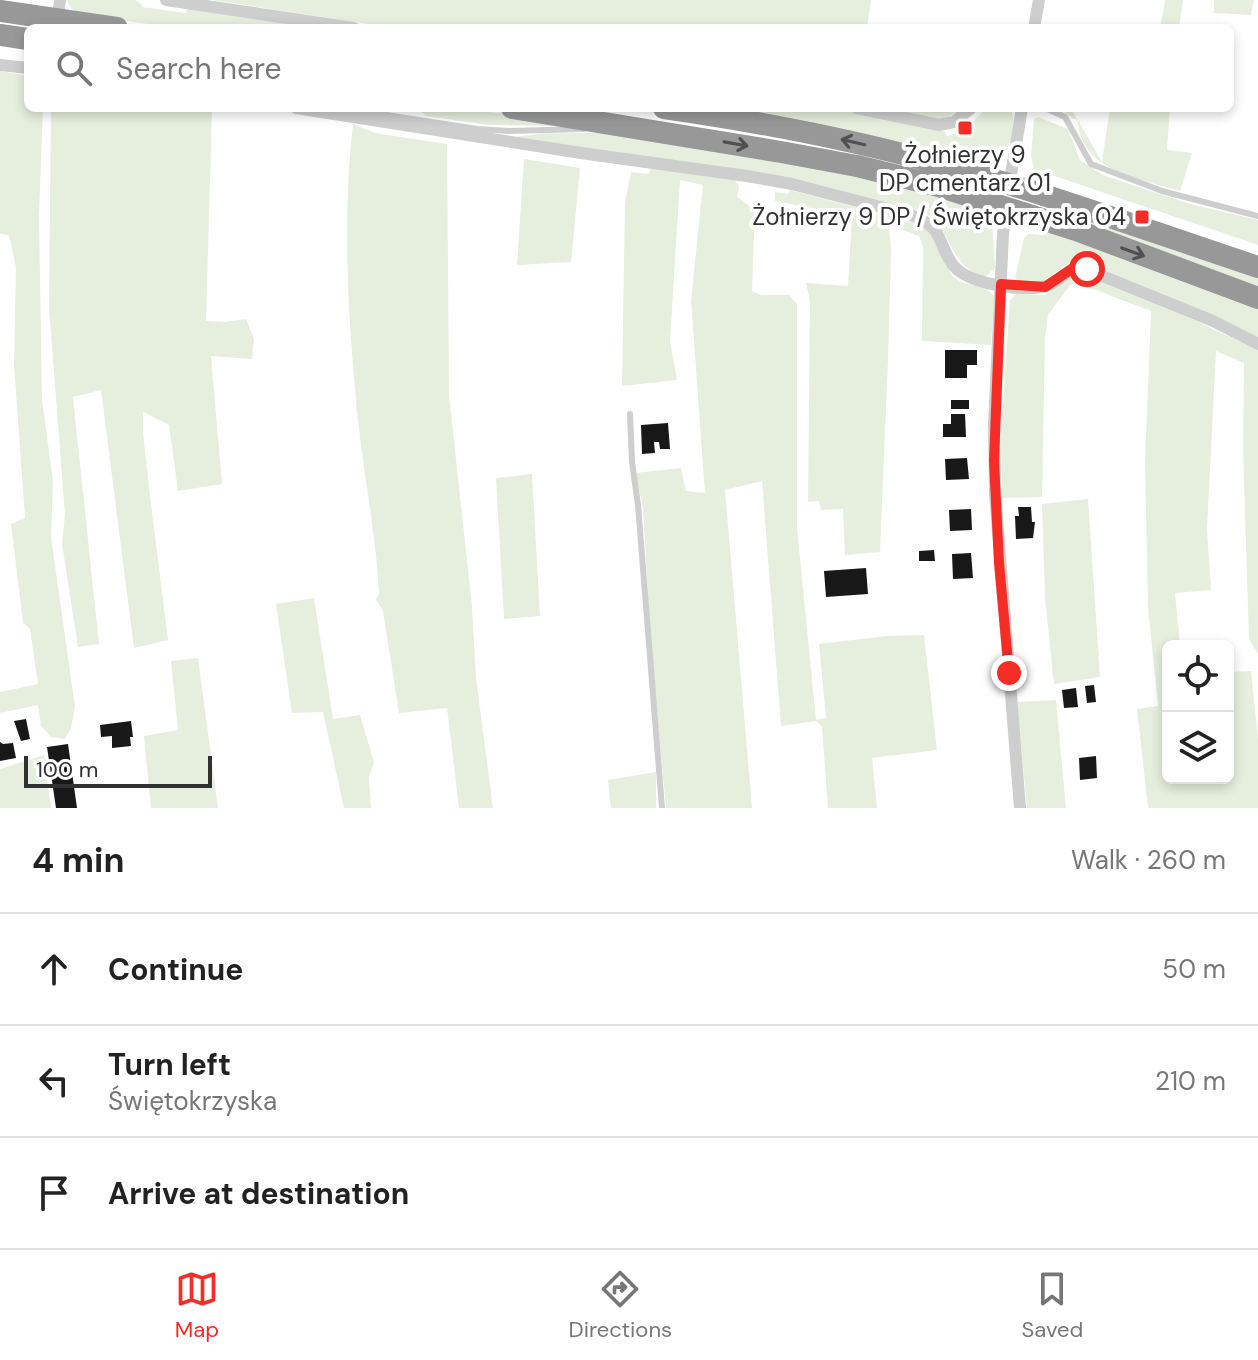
<!DOCTYPE html>
<html lang="en">
<head>
<meta charset="utf-8">
<style>
	body { margin:0; font-family:"DM Sans",sans-serif; background:#f2f2f2; color:#222 }
	.controls { position:absolute; right:24px; bottom:24px; display:grid; overflow:hidden; border-radius:12px; box-shadow:0 4px 12px #0003 }
	.controls button { width:72px; height:72px; display:grid; place-items:center; padding:0; border:0; border-bottom:2px solid #e0e0e0; background:#fff; color:#222; font:40px sans-serif }
	.scale { position:absolute; left:24px; bottom:20px; width:188px; box-sizing:border-box; padding-left:8px; border:4px solid #313131; border-top:0; font-size:22px; line-height:28px; white-space:nowrap; color:#313131; -webkit-text-stroke:6px #fff; paint-order:stroke }
	.stop { position:absolute; width:24px; height:24px; margin:-18px; border:6px solid #f52d27; border-radius:50%; background:#fff }
	.stop.end { background:#f52d27; border-color:#fff; box-shadow:0 2px 8px #0008 }
	.list { margin:0; padding:0; list-style:none }
	h2 { display:flex; justify-content:space-between; align-items:center; height:104px; margin:0; padding:0 32px; font-size:34px }
	h2 small { font-size:26px; font-weight:400; color:#767676 }
	.list li { display:grid; grid-template-columns:52px 1fr auto; gap:24px; align-items:center; box-sizing:border-box; height:112px; padding:0 32px; border-top:2px solid #e0e0e0 }
	.list b { display:block; font-size:30px; white-space:nowrap }
	.list p { margin:0; font-size:26px; white-space:nowrap; color:#767676 }
	.list em { font-size:26px; font-style:normal; color:#767676 }
	.icon { flex:none; width:44px; height:44px; fill:none; stroke:currentColor; stroke-width:2; stroke-linecap:round; stroke-linejoin:round }
	.map { position:relative; flex:none; width:1258px; height:808px; overflow:hidden }
	.search { position:absolute; background:#fff; box-shadow:0 4px 12px #0003; left:24px; right:24px; top:24px; height:88px; display:flex; align-items:center; gap:20px; box-sizing:border-box; padding:0 28px; border-radius:12px; color:#767676; font-size:30px }
	.sheet { height:440px; background:#fff }
	nav { display:flex; justify-content:space-around; align-items:center; box-sizing:border-box; height:112px; border-top:2px solid #e0e0e0; background:#fff; font-size:22px; color:#767676 }
	nav a { display:grid; justify-items:center; gap:4px }
	nav .on { color:#f52d27 }
	.map>svg:first-child { display:block }
	.green { fill:#e6efde }
	.building { fill:#181818 }
	.lines { fill:none; stroke-linecap:round; stroke-linejoin:round }
	.lane { stroke:#cecece; stroke-width:6 }
	.street { stroke:#cecece; stroke-width:12 }
	.highway { stroke:#989898; stroke-width:22 }
	.oneway { stroke:#505050 }
	.route { stroke:#f52d27; stroke-width:10 }
	.poi-dot { fill:#f52d27; stroke:#fff; stroke-width:3 }
	.labels { text-anchor:middle; stroke-width:8; stroke-linejoin:round; paint-order:stroke }
	.poi-label { font-size:24px; fill:#313131; stroke:#fff }
</style>
</head>
<body>
<div class="map">
<svg width="1258" height="808" viewBox="0 0 1258 808">
	<rect width="100%" height="100%" fill="#fff"/>
	<path class="green" d="M66 0H135L141 3 142 7 186 13 187 8 324 28H175L80 14 71 8Z
		M212 0H871L867 28H394Z
		M1165 0H1183L1179 28H1160Z
		M1214 0H1254L1251 15 1214 13Z
		M0 71 28 76V108H43L39 215 42 400 53 481 51 537 75 707 71 728 65 739 51 737 41 726 38 705 0 713V692L38 684 30 629 23 623 11 524 25 518 14 365 16 268 9 235 0 234Z
		M51 108H212L206 321 226 322 246 319 254 339 252 359 211 356 222 484 178 491 169 425 143 412V432L149 488 168 640 134 648 101 390 73 397 99 644 78 647 62 544 65 514 49 308Z
		M408 108C457 108 511 111 559 126L488 125 426 116 419 110Z
		M716 108H834L944 131 947 136 963 131 982 113 979 108 1010 109C1020 124 1007 154 996 167L986 168Z
		M876 108H962L943 120Z
		M1060 108H1070C1082 125 1091 144 1102 162L1110 108H1170L1167 150 1192 153 1180 191C1142 179 1079 171 1078 120L1072 118Z
		M1038 117 1068 129 1080 160 1105 176 1190 204 1258 220V245L1034 169 1031 156 1034 119Z
		M353 124 375 133 447 144 449 395 472 606 476 678 493 808H459L447 708 399 713 383 611 376 600 379 593C376 532 363 473 357 411 348 317 342 219 353 124Z
		M547 133C575 134 605 131 633 134 752 148 870 177 985 211L992 220 995 268 985 277C944 264 955 226 920 211L627 155 513 137Z
		M524 159 580 168 571 262 517 265Z
		M652 167 734 179 739 186 737 197 755 210 752 291 761 295H789L797 304V528L816 720 826 718 819 644 887 636 924 635 937 750 872 758 877 808H828L822 727 816 721 781 726 762 481 725 490 752 808H666L651 647 643 507 635 473 681 468 686 491 705 493 691 301 703 185 680 180 670 341 677 380 622 386 625 202 631 172 648 174Z
		M790 190 922 225 935 239 952 276 961 282 987 289 994 296 991 345 922 341 923 247 919 236 889 225 891 252 888 361 880 552 845 555 843 509 821 510 819 501 808 502 810 301 806 283 848 286 852 216 775 201V192L788 194Z
		M1054 205 1258 278V290L1051 215Z
		M1048 228 1258 307V339L1083 263 1067 264 1040 283 1019 281 1015 278 1024 238 1028 234 1045 235Z
		M1075 275H1084L1194 320 1258 350V654L1249 639 1243 449 1244 363 1216 351 1207 529 1211 590 1175 593 1180 646H1168V778H1228V672L1251 671 1258 738V808H1148L1137 709 1158 706 1148 608 1145 461 1151 311 1096 290 1072 284 1068 288 1048 315 1045 338 1042 497 1002 498 1001 433 1010 300 1016 294 1045 295Z
		M532 474 540 616 504 619 496 478Z
		M1088 499 1100 677 1054 684 1045 598 1042 504Z
		M314 598 333 719 360 715 374 762 369 777 371 808H344L323 712 292 713 276 604Z
		M198 658 218 808H151L144 736 178 730 171 661Z
		M1056 700 1066 808H1027L1017 702Z
		M44 755 51 808H0V769Z
		M656 772V808H611L608 780Z"/>
	<path class="building" d="M945 350H977V365H967V378H945Z
		M951 400H969V409H951Z
		M951 414H965L966 437H943V424H951Z
		M668 423 670 449H660L659 442H654L655 453 642 454 641 425Z
		M967 458 969 479 946 480 945 459Z
		M1018 507H1031L1032 522H1035L1033 538 1016 539 1015 516H1019Z
		M971 509 972 530 950 531 949 510Z
		M934 550 935 561H919V551Z
		M971 553 973 578 953 579 952 554Z
		M866 568 868 594 826 597 824 571Z
		M1094 685 1096 702 1087 703 1085 686Z
		M1076 688 1078 707 1064 708 1062 690Z
		M26 719 30 739 21 741 14 721Z
		M131 721 133 737H130L131 746 112 748V736L101 737 100 725Z
		M0 742 3 744 13 743 16 758 0 761Z
		M68 744 77 808H56L47 747Z
		M1096 756 1097 778 1080 780 1079 758Z"/>
	<g class="lines">
		<path class="lane" d="M341 108 477 129 509 131 584 129
			M1045 108 1065 117 1091 164 1162 191 1258 216
			M630 414 632 462 638 505 662 808"/>
		<path class="street" d="M166 0 354 28
			M57 25 60 0
			M1034 28 1039 0
			M0 65 28 68
			M296 108 581 153 747 176 792 184 911 215C946 229 935 240 953 265 967 284 1020 291 1042 287 1057 285 1065 270 1080 267L1213 321 1258 344
			M857 108 939 125 954 122 971 108
			M1009 187 1022 108
			M1007 205 1003 234 994 424 995 493 1020 808"/>
		<path class="highway" d="M0 11 117 28
			M0 35 28 39
			M512 108 781 152 857 166 935 185 1076 230 1258 298
			M664 108C754 121 845 138 933 162 1043 192 1150 231 1258 267"/>
	</g>
	<defs><path id="oneway-shaft" d="M-6 0H5M1.5-3L5.5 0L1.5 3" fill="none" stroke-width="1.6" stroke-linecap="round" stroke-linejoin="round" transform="scale(2)"/></defs>
	<g class="oneway">
		<use href="#oneway-shaft" transform="translate(853 142) rotate(-167)"/>
		<use href="#oneway-shaft" transform="translate(736 144) rotate(10)"/>
		<use href="#oneway-shaft" transform="translate(1133 252) rotate(20)"/>
	</g>
	<g class="lines">
		<path class="route" d="M1009 673 999 563 994 461 1001 284 1045 287 1073 268 1087 269"/>
	</g>
	<g class="poi-dot">
		<rect x="957" y="120" width="16" height="16" rx="4"/>
		<rect x="1134" y="209" width="16" height="16" rx="4"/>
	</g>
	<g class="labels">
		<g class="poi-label">
			<text x="965" y="163">Żołnierzy 9<tspan x="965" dy="28">DP cmentarz 01</tspan></text>
			<text x="1126" y="225" text-anchor="end">Żołnierzy 9 DP / Świętokrzyska 04</text>
		</g>
	</g>
</svg>
<div class="controls">
<button><svg class="icon" aria-label="locate" viewBox="0 0 24 24"><circle cx="12" cy="12" r="6"/><path d="M12 2v4M12 18v4M2 12h4M18 12h4"/></svg></button>
<button><svg class="icon" aria-label="layers" viewBox="0 0 24 24"><path d="M12 4l9 5-9 5-9-5zM3 14l9 5 9-5"/></svg></button>
</div>
<div class="scale">100 m</div>
<div class="stop" style="left:1087px;top:269px"></div>
<div class="stop end" style="left:1009px;top:673px"></div>
<div class="search"><svg class="icon" aria-label="search" viewBox="0 0 24 24"><circle cx="10" cy="10" r="6"/><path d="M15 15l6 6"/></svg>Search here</div>
</div>
<section class="sheet">
<h2>4 min<small>Walk · 260 m</small></h2>
<ul class="list">
<li><svg class="icon" aria-label="ahead" viewBox="0 0 24 24"><path d="M12 20V5M6 11l6-6 6 6"/></svg><div><b>Continue</b></div><em>50 m</em></li>
<li><svg class="icon" aria-label="left" viewBox="0 0 24 24"><path d="M17 20v-9H6M10 6l-5 5 5 5"/></svg><div><b>Turn left</b><p>Świętokrzyska</p></div><em>210 m</em></li>
<li><svg class="icon" aria-label="arrive" viewBox="0 0 24 24"><path d="M6 21V4h12l-3 4 3 4H6"/></svg><div><b>Arrive at destination</b></div></li>
</ul>
</section>
<nav>
<a class="on"><svg class="icon" aria-label="map" viewBox="0 0 24 24"><path d="M3 6l6-2 6 2 6-2v14l-6 2-6-2-6 2zM9 4v14M15 6v14"/></svg>Map</a>
<a><svg class="icon" aria-label="directions" viewBox="0 0 24 24"><path d="M12 3l9 9-9 9-9-9zM9 14v-3h6M13 9l2 2-2 2"/></svg>Directions</a>
<a><svg class="icon" aria-label="saved" viewBox="0 0 24 24"><path d="M7 4h10v16l-5-4-5 4z"/></svg>Saved</a>
</nav>
</body>
</html>
